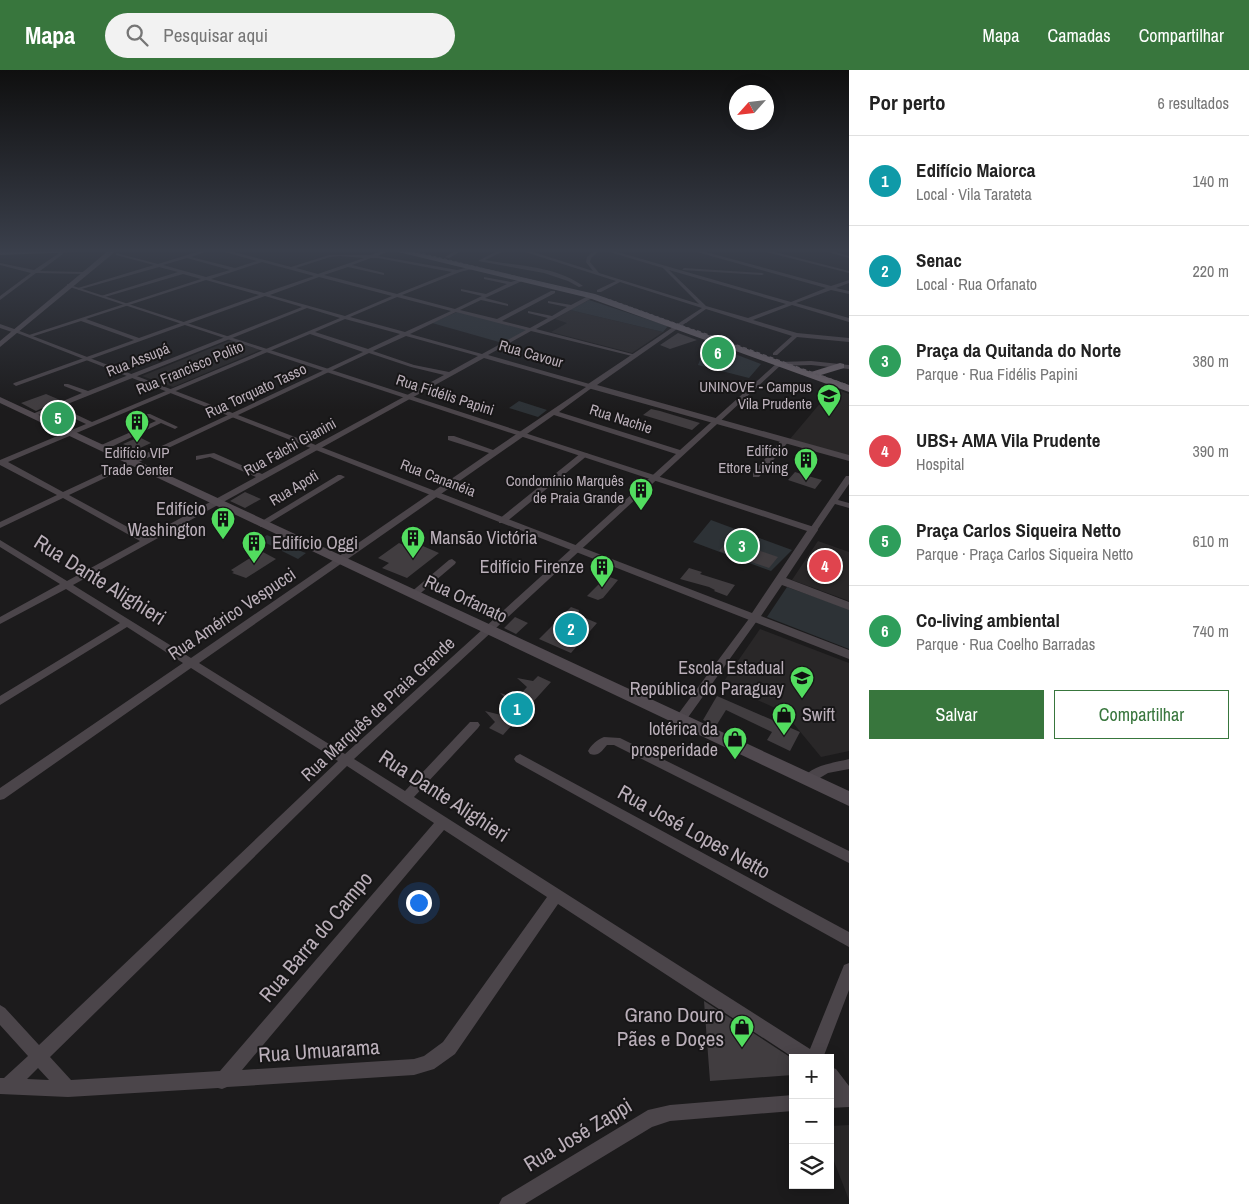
<!DOCTYPE html>
<html lang="pt">
<head>
<meta charset="utf-8">
<style>
	body { margin:0; font-family:"Archivo Narrow",sans-serif; background:#f2f2f2; color:#222 }
	.controls { position:absolute; right:15px; bottom:15px; display:grid; overflow:hidden; border-radius:0px; box-shadow:0 2px 12px #0003 }
	.controls button { width:45px; height:45px; display:grid; place-items:center; padding:0; border:0; border-bottom:1px solid #e0e0e0; background:#fff; color:#222; font:25px sans-serif }
	.compass { position:absolute; left:729px; top:15px; width:45px; height:45px; border-radius:50%; background:#fff; box-shadow:0 2px 12px #0003; rotate:243deg }
	.you { position:absolute; left:418px; top:832px; width:18px; height:18px; margin:-12px; border:4px solid #fff; border-radius:50%; background:#1a73e8; box-shadow:0 0 0 8px #1a73e833 }
	.badge { display:grid; place-items:center; width:32px; height:32px; border-radius:50%; background:#38763d; color:#fff; font-size:16px; font-weight:700 }
	.pin { position:absolute; translate:-50% -50%; border:2px solid #fff; box-shadow:0 1px 5px #0006 }
	.list { margin:0; padding:0; list-style:none }
	h2 { display:flex; justify-content:space-between; align-items:center; height:65px; margin:0; padding:0 20px; font-size:21px }
	h2 small { font-size:16px; font-weight:400; color:#767676 }
	.list li { display:grid; grid-template-columns:32px 1fr auto; gap:15px; align-items:center; box-sizing:border-box; height:90px; padding:0 20px; border-top:1px solid #e0e0e0 }
	.list b { display:block; font-size:19px; white-space:nowrap }
	.list p { margin:0; font-size:16px; white-space:nowrap; color:#767676 }
	.list em { font-size:16px; font-style:normal; color:#767676 }
	.actions { display:flex; gap:10px; padding:15px 20px }
	.actions a { flex:1; padding:11px 0; border:1px solid #38763d; border-radius:0px; text-align:center; font-size:18px; color:#38763d }
	.actions .main { background:#38763d; color:#fff }
	.icon { flex:none; width:28px; height:28px; fill:none; stroke:currentColor; stroke-width:2; stroke-linecap:round; stroke-linejoin:round }
	.map { position:relative; flex:none; width:849px; height:1134px; overflow:hidden }
	header { display:flex; align-items:center; gap:30px; box-sizing:border-box; height:70px; padding:0 25px; background:#38763d; color:#fff }
	header strong { font-size:24px }
	nav { display:flex; gap:28px; margin-inline-start:auto; font-size:18px }
	.search { width:350px; height:45px; background:#f2f2f2; display:flex; align-items:center; gap:12px; box-sizing:border-box; padding:0 18px; border-radius:28px; color:#767676; font-size:19px }
	main { display:flex }
	aside { flex:1; background:#fff }
	.map>svg:first-child { display:block }
	.built { fill:#292728 }
	.green { fill:#2d3236 }
	.building { fill:#413d40 }
	.lines { fill:none; stroke-linecap:round; stroke-linejoin:round }
	.minor { fill:#4b454a; fill-rule:evenodd }
	.tertiary { fill:#4b454a; fill-rule:evenodd }
	.secondary { fill:#514a50; fill-rule:evenodd }
	.trunk { fill:#686067; fill-rule:evenodd }
	.rail-far1 { stroke:#645c63; stroke-width:1; stroke-dasharray:3 2.5; stroke-linecap:butt }
	.rail { stroke:#645c63; stroke-width:2; stroke-dasharray:4 3; stroke-linecap:butt }
	.labels { text-anchor:middle; stroke-width:4; stroke-linejoin:round; paint-order:stroke }
	.far-street-label { font-size:15px; fill:#baafb9; stroke:#171617 }
	.far-poi-label { font-size:15px; fill:#baafb9; stroke:#171617; text-anchor:end }
	.poi-label { font-size:18px; fill:#baafb9; stroke:#171617; text-anchor:end }
	.street-label { font-size:18px; fill:#baafb9; stroke:#171617 }
	.near-street-label { font-size:21px; fill:#baafb9; stroke:#171617 }
	.near-poi-label { font-size:21px; fill:#baafb9; stroke:#171617; text-anchor:end }
</style>
</head>
<body>
<header>
<strong>Mapa</strong>
<div class="search"><svg class="icon" aria-label="search" viewBox="0 0 24 24"><circle cx="10" cy="10" r="6"/><path d="M15 15l6 6"/></svg>Pesquisar aqui</div>
<nav><a>Mapa</a><a>Camadas</a><a>Compartilhar</a></nav>
</header>
<main>
<div class="map">
<svg width="849" height="1134" viewBox="0 0 849 1134">
	<rect width="100%" height="100%" fill="#1c1b1c"/>
	<path class="built" d="M570 240 663 262 632 283 551 262 567 253 555 249Z
		M231 270 260 280 173 317 142 306Z
		M833 318 849 324V386L790 369Z
		M818 471 849 482V531L792 510Z
		M760 559 849 593V681L821 687 784 642 722 614Z
		M849 1055V1130L830 1081V1056Z"/>
	<path class="green" d="M589 230 668 256 663 262 570 240Z
		M459 241 532 259 506 274 432 253Z
		M706 273 761 294 749 308 698 295Z
		M519 331 547 340 538 347 509 338Z
		M711 450 792 480 771 501 693 472Z
		M267 465 303 482 306 483 298 489 260 470Z
		M787 517 849 539V579L767 547Z"/>
	<path class="building" d="M678 263 697 270 670 279 660 275Z
		M46 324 60 330 36 341 21 333Z
		M651 339 660 341 700 353 692 360 643 345Z
		M139 367 151 373 140 378H132L123 374Z
		M795 402 808 406 822 410 815 419 788 410Z
		M245 422 261 429 245 438 230 431Z
		M729 470 778 487 769 498 719 481Z
		M399 473 410 478 416 473 439 483 407 508 382 498 389 493 378 488Z
		M261 481 276 489 246 508 232 503 234 502 231 500Z
		M689 498 702 502 700 504 735 515 727 526 714 521 715 520 709 517 680 509Z
		M607 506 618 510 603 528 598 530 587 526Z
		M571 537 579 540 578 545 597 553 571 583 539 569Z
		M515 547 528 553 516 564 504 558Z
		M538 606 551 612 503 665 489 658 495 652 485 641 501 645 512 634 500 623 517 628 527 617 517 608 533 611Z
		M717 626 800 662 790 681 767 670 772 662 726 640 716 656 703 650Z
		M704 931 793 989V1005L710 1011Z"/>
	<g class="lines">
		<path class="minor" d="M200 181H208L191 187 235 198 257 191 221 181H230L291 197 329 185H371L381 181 386 182 378 186 457 200 474 196 476 198 460 202 402 225 455 239 482 226 461 221V219L486 224 507 214 484 209V207L511 212 524 208V210L485 228 508 234V236L481 230 460 240 497 249 551 221H555V223L502 251 530 258 548 248 528 243V241L552 246 567 237 548 233V231L571 235 590 225H594V227L536 259 636 285V287L531 261 488 285 593 315V317L559 342 680 380 777 293H781V295L354 689 405 721 470 652H478L480 655 478 658 414 727 810 979 844 895 849 893V920L823 988H794L558 834 455 984 434 999 414 1005 227 1017 222 1019 218 1018 68 1027 0 1024V1008H4L28 986 0 955V935L5 938 39 975 338 691 191 598 4 729 0 730V718L183 593 127 557 0 635V626L120 553 66 519 0 554V547L60 514 0 477V470L67 511 140 471 63 428 0 458V452L57 425 0 395V390L86 354 54 339 33 347 30 345 82 323 64 316V314H68L88 321 302 237 265 226 16 316 13 314 14 313 134 270 81 251 31 267 26 266 201 209 183 204 105 227 101 226 178 202 159 197 78 220V218L154 195 116 185V183L158 194ZM340 186 364 188 318 204 296 198 330 187ZM187 188 230 200 206 207 163 195ZM371 188H378L452 202 397 224 324 205 348 197 384 205V203L352 195ZM262 192 314 206 264 223 211 209ZM319 207 392 226 345 246 270 225ZM206 210 259 225 139 268 86 249ZM397 227 451 241 405 262 350 247ZM307 238 340 248 92 352 60 337ZM456 242 526 260 482 284 410 264ZM345 249 400 264 368 279 315 262ZM310 264 363 282 63 422 8 392ZM406 266 478 286 449 302 414 295 373 281ZM369 283 411 297 444 305 262 404 214 383 196 386V390L210 387 256 407 146 467 69 425ZM484 288 586 317 493 380 454 366H448V370L489 383 191 588 73 515ZM554 345 676 384 345 684 199 593ZM347 696 434 753 220 1001 71 1010 50 987ZM444 760 547 827 443 972 424 986 414 989 242 1000ZM38 998 49 1010 27 1009Z
			M455 181H461L449 188 445 187Z
			M497 181H504L485 190C517 196 556 196 583 216L579 217 568 211 544 203 478 191Z
			M522 181H530L593 201 586 192 587 187 594 181H599L591 188 590 192 599 203 699 234 663 198 606 181H614L791 232 826 218 693 181H702L831 216 849 210V213L836 218 849 221V224L831 220 796 233 849 248V252L792 235 753 250 797 263 849 268V272L797 267 777 285H773V283L792 266 706 239 686 253H682V251L702 238 620 212 601 222H597V220L616 211ZM669 200 786 234 748 248 706 236Z
			M762 181H771L849 201V203Z
			M824 181H833L849 186V188Z
			M61 182 63 184 40 201 84 202 86 204 36 203 0 230V226L31 203 0 195V193L34 200Z
			M684 198 762 203 764 204 762 205 682 200Z
			M0 254 17 260 18 261 15 263 0 258Z
			M146 344H150L178 357 175 359 161 353 105 380H99V376L156 351 146 346Z
			M782 369 789 371 759 407H753V403Z
			M581 383H587L588 385 505 453H499V449Z
			M338 405H341L345 407 264 456 261 457 257 454Z
			M846 406H849V414L838 430 849 433V438L835 434 816 462H810L809 460Z
			M452 489 456 492 455 494 416 527H410L408 525 410 523 449 490Z
			M754 545 759 548 684 653H676L674 650 676 647 751 546Z
			M604 667 620 668 849 781V793L614 675H607C602 681 598 687 590 684L588 681C591 675 598 669 604 667Z
			M520 684 849 862V877L516 692 514 689 516 686Z
			M849 689V699L828 703 808 715 804 713 802 710C810 695 834 693 849 689Z
			M830 997 836 999 849 1016V1037L830 1038V1022L833 1021 830 1019Z
			M793 1025V1041L670 1051 652 1057 525 1134H499L502 1128 648 1040 670 1035Z"/>
		<path class="tertiary" d="M67 214 817 458 818 460 786 508 849 532V540L782 515 761 546 849 580V589L12 261 17 260 752 543 807 461 67 216Z
			M682 251 687 252 597 315 849 385V391L588 318V314Z
			M811 291 849 295V299L811 295 779 296 775 294 779 292Z"/>
		<path class="secondary" d="M108 181H116L0 277V271Z
			M0 327 849 721V736L0 333Z"/>
		<path class="trunk" d="M0 181H103L0 185Z
			M394 181H409L595 224 811 302 840 293 844 294V298L821 305 849 315V322L589 228Z"/>
		<path class="rail-far1" d="M412 181 608 229 700 262"/>
		<path class="rail" d="M697 261 849 316"/>
	</g>
	<linearGradient id="sky" x2="0" y2="1"><stop stop-color="#0f0f0f"/><stop offset="0.53" stop-color="#3a3f4b"/><stop offset="1" stop-color="#3a3f4b" stop-opacity="0"/></linearGradient>
	<rect width="849" height="340" fill="url(#sky)"/>
	<defs>
		<symbol id="university-pin" viewBox="-11 -11 22 30"><path d="M0 17L-7.5 6A9.5 9.5 0 1 1 7.5 6Z" fill="#52dd5f" stroke="#171617"/><path d="M0-5L7-2L0 1L-7-2ZM-4 1L0 2.5L4 1V4Q0 6-4 4Z" fill="#111"/></symbol>
		<symbol id="building-pin" viewBox="-11 -11 22 30"><path d="M0 17L-7.5 6A9.5 9.5 0 1 1 7.5 6Z" fill="#52dd5f" stroke="#171617"/><path d="M-4-6H4V6H1V3H-1V6H-4ZM-2.5-4.3h1.7v1.8h-1.7ZM.8-4.3h1.7v1.8H.8ZM-2.5-1h1.7V.8h-1.7ZM.8-1h1.7V.8H.8Z" fill="#111"/></symbol>
		<symbol id="school-pin" viewBox="-11 -11 22 30"><path d="M0 17L-7.5 6A9.5 9.5 0 1 1 7.5 6Z" fill="#52dd5f" stroke="#171617"/><path d="M0-5L7-2L0 1L-7-2ZM-4 1L0 2.5L4 1V4Q0 6-4 4Z" fill="#111"/></symbol>
		<symbol id="shop-pin" viewBox="-11 -11 22 30"><path d="M0 17L-7.5 6A9.5 9.5 0 1 1 7.5 6Z" fill="#52dd5f" stroke="#171617"/><path d="M-5-2.5h2.3a2.7 3.5 0 0 1 5.4 0H5L5.5 6h-11ZM-1.5-2.5h3a1.5 2.3 0 0 0-3 0Z" fill="#111"/></symbol>
	</defs>
	<g fill-rule="evenodd">
		<use href="#university-pin" x="815" y="312" width="28" height="38"/>
		<use href="#building-pin" x="123" y="338" width="28" height="38"/>
		<use href="#building-pin" x="792" y="376" width="28" height="38"/>
		<use href="#building-pin" x="627" y="406" width="28" height="38"/>
		<use href="#building-pin" x="209" y="435" width="28" height="38"/>
		<use href="#building-pin" x="399" y="454" width="28" height="38"/>
		<use href="#building-pin" x="240" y="459" width="28" height="38"/>
		<use href="#building-pin" x="588" y="483" width="28" height="38"/>
		<use href="#school-pin" x="788" y="594" width="28" height="38"/>
		<use href="#shop-pin" x="770" y="631" width="28" height="38"/>
		<use href="#shop-pin" x="721" y="655" width="28" height="38"/>
		<use href="#shop-pin" x="728" y="943" width="28" height="38"/>
	</g>
	<g class="labels">
		<g class="far-street-label">
			<text transform="translate(531 284) rotate(16)" y="5">Rua Cavour</text>
			<text transform="translate(138 290) rotate(-22)" y="5">Rua Assupá</text>
			<text transform="translate(190 298) rotate(-23)" y="5">Rua Francisco Polito</text>
			<text transform="translate(256 321) rotate(-25)" y="5">Rua Torquato Tasso</text>
			<text transform="translate(445 325) rotate(18)" y="5">Rua Fidélis Papini</text>
			<text transform="translate(621 349) rotate(18)" y="5">Rua Nachie</text>
			<text transform="translate(290 377) rotate(-29)" y="5">Rua Falchi Gianini</text>
			<text transform="translate(438 408) rotate(21)" y="5">Rua Cananéia</text>
			<text transform="translate(294 418) rotate(-31)" y="5">Rua Apoti</text>
		</g>
		<g class="far-poi-label">
			<text x="812" y="322">UNINOVE - Campus<tspan x="812" dy="17">Vila Prudente</tspan></text>
			<text x="788" y="386">Edifício<tspan x="788" dy="17">Ettore Living</tspan></text>
			<text x="137" y="388" text-anchor="middle">Edifício VIP<tspan x="137" dy="17">Trade Center</tspan></text>
			<text x="624" y="416">Condomínio Marquês<tspan x="624" dy="17">de Praia Grande</tspan></text>
		</g>
		<g class="poi-label">
			<text x="206" y="445">Edifício<tspan x="206" dy="21">Washington</tspan></text>
			<text x="430" y="474" text-anchor="start">Mansão Victória</text>
			<text x="272" y="479" text-anchor="start">Edifício Oggi</text>
			<text x="584" y="503">Edifício Firenze</text>
			<text x="784" y="604">Escola Estadual<tspan x="784" dy="21">República do Paraguay</tspan></text>
			<text x="802" y="651" text-anchor="start">Swift</text>
			<text x="718" y="665">lotérica da<tspan x="718" dy="21">prosperidade</tspan></text>
		</g>
		<g class="street-label">
			<text transform="translate(466 529) rotate(25)" y="6">Rua Orfanato</text>
			<text transform="translate(232 544) rotate(-34)" y="6">Rua Américo Vespucci</text>
			<text transform="translate(378 639) rotate(-43)" y="6">Rua Marquês de Praia Grande</text>
		</g>
		<g class="near-street-label">
			<text transform="translate(100 510) rotate(32)" y="7">Rua Dante Alighieri</text>
			<text transform="translate(444 726) rotate(33)" y="7">Rua Dante Alighieri</text>
			<text transform="translate(694 762) rotate(29)" y="7">Rua José Lopes Netto</text>
			<text transform="translate(316 867) rotate(-50)" y="7">Rua Barra do Campo</text>
			<text transform="translate(319 981) rotate(-4)" y="7">Rua Umuarama</text>
			<text transform="translate(578 1065) rotate(-31)" y="7">Rua José Zappi</text>
		</g>
		<g class="near-poi-label">
			<text x="724" y="952">Grano Douro<tspan x="724" dy="24">Pães e Doçes</tspan></text>
		</g>
	</g>
</svg>
<div class="controls">
<button>+</button>
<button>−</button>
<button><svg class="icon" aria-label="layers" viewBox="0 0 24 24"><path d="M12 4l9 5-9 5-9-5zM3 14l9 5 9-5"/></svg></button>
</div>
<svg class="compass" viewBox="-18 -18 36 36"><path d="M0-13l5 13h-10z" fill="#e53935"/><path d="M0 13l5-13h-10z" fill="#767676"/></svg>
<div class="you"></div>
<div class="pin badge" style="left:517px;top:639px;background:#0f9aa8">1</div>
<div class="pin badge" style="left:571px;top:559px;background:#0f9aa8">2</div>
<div class="pin badge" style="left:742px;top:476px;background:#2e9e5b">3</div>
<div class="pin badge" style="left:825px;top:496px;background:#e0444e">4</div>
<div class="pin badge" style="left:58px;top:348px;background:#2e9e5b">5</div>
<div class="pin badge" style="left:718px;top:283px;background:#2e9e5b">6</div>
</div>
<aside>
<h2>Por perto<small>6 resultados</small></h2>
<ul class="list">
<li><span class="badge" style="background:#0f9aa8">1</span><div><b>Edifício Maiorca</b><p>Local · Vila Tarateta</p></div><em>140 m</em></li>
<li><span class="badge" style="background:#0f9aa8">2</span><div><b>Senac</b><p>Local · Rua Orfanato</p></div><em>220 m</em></li>
<li><span class="badge" style="background:#2e9e5b">3</span><div><b>Praça da Quitanda do Norte</b><p>Parque · Rua Fidélis Papini</p></div><em>380 m</em></li>
<li><span class="badge" style="background:#e0444e">4</span><div><b>UBS+ AMA Vila Prudente</b><p>Hospital</p></div><em>390 m</em></li>
<li><span class="badge" style="background:#2e9e5b">5</span><div><b>Praça Carlos Siqueira Netto</b><p>Parque · Praça Carlos Siqueira Netto</p></div><em>610 m</em></li>
<li><span class="badge" style="background:#2e9e5b">6</span><div><b>Co-living ambiental</b><p>Parque · Rua Coelho Barradas</p></div><em>740 m</em></li>
</ul>
<div class="actions"><a class="main">Salvar</a><a>Compartilhar</a></div>
</aside>
</main>
</body>
</html>
